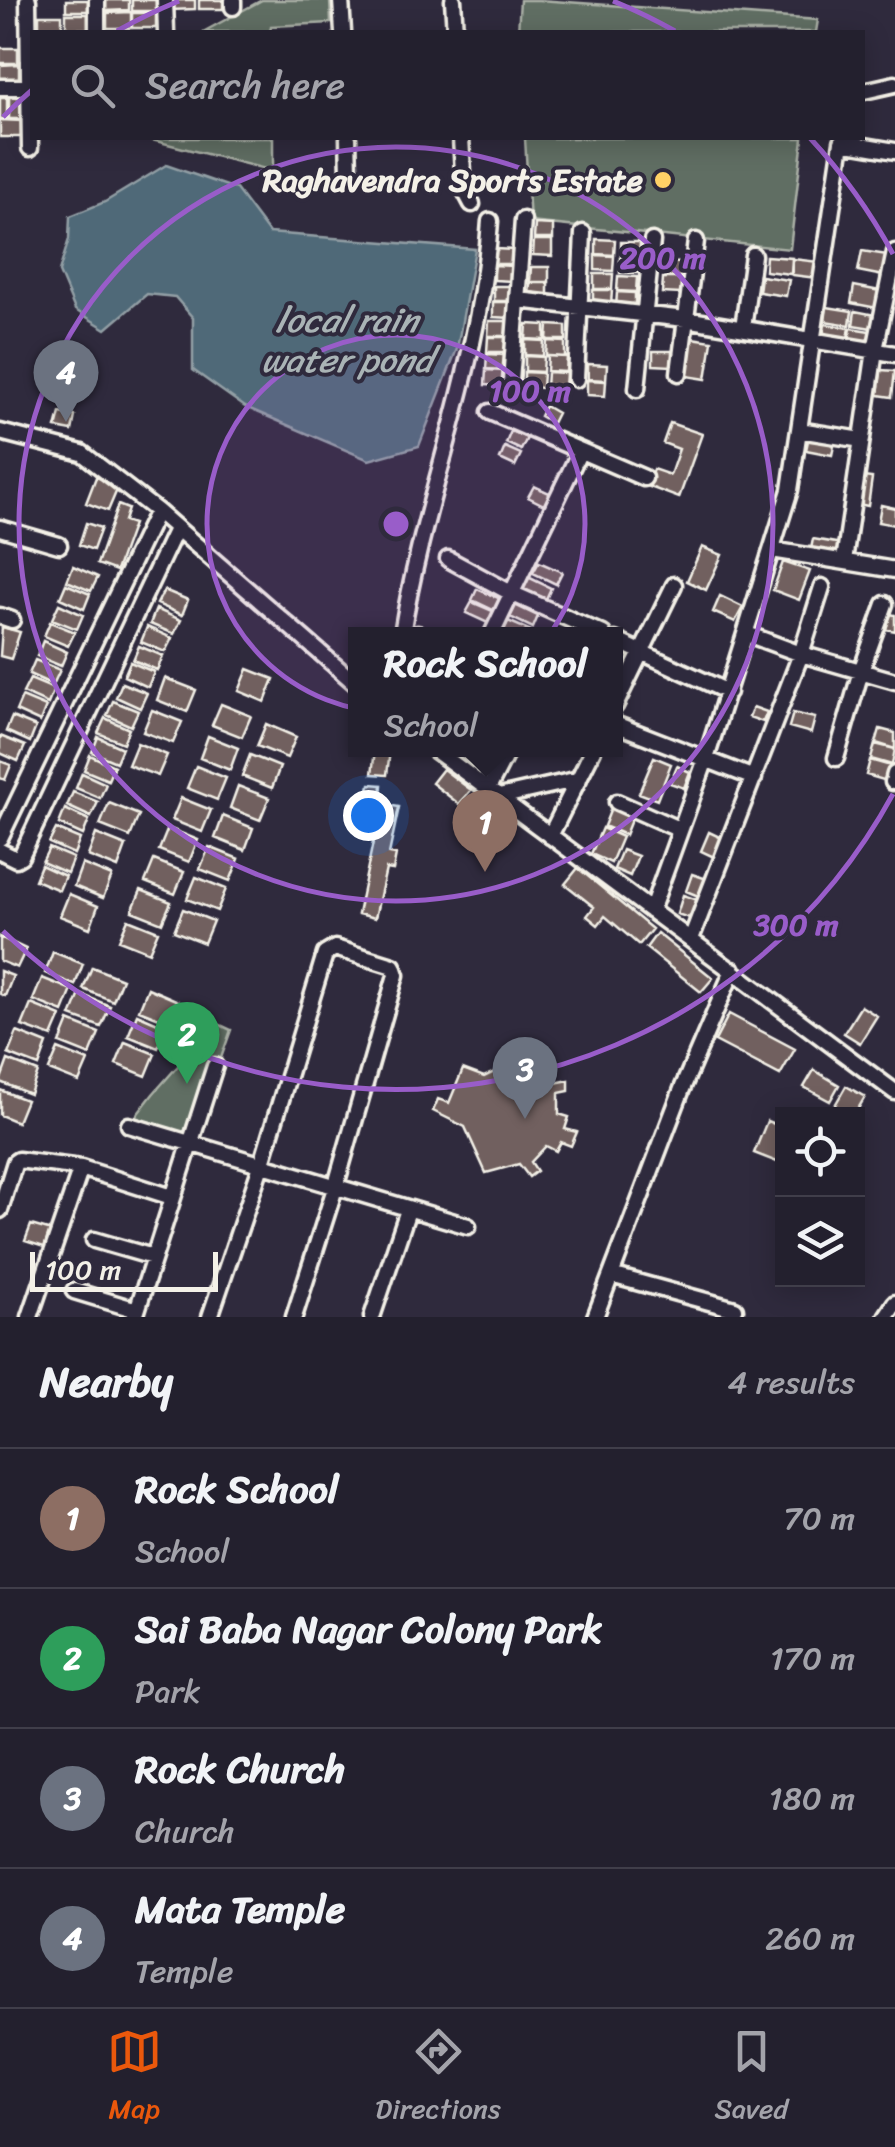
<!DOCTYPE html>
<html lang="en">
<head>
<meta charset="utf-8">
<style>
	body { margin:0; font-family:Sriracha,sans-serif; background:#2b2836; color:#f1f3f6 }
	.controls { position:absolute; right:30px; bottom:30px; display:grid; overflow:hidden; border-radius:0px; box-shadow:0 5px 25px #0003 }
	.controls button { width:90px; height:90px; display:grid; place-items:center; padding:0; border:0; border-bottom:2px solid #403e4a; background:#23202e; color:#f1f3f6; font:50px sans-serif }
	.scale { position:absolute; left:30px; bottom:25px; width:188px; box-sizing:border-box; padding-left:10px; border:5px solid #f4f1e8; border-top:0; font-size:28px; line-height:35px; white-space:nowrap; color:#f4f1e8; -webkit-text-stroke:8px #2f2a3d; paint-order:stroke }
	.you { position:absolute; left:368px; top:815px; width:35px; height:35px; margin:-25px; border:8px solid #fff; border-radius:50%; background:#1a73e8; box-shadow:0 0 0 15px #1a73e833 }
	.badge { display:grid; place-items:center; width:65px; height:65px; border-radius:50%; background:#ea580c; color:#fff; font-size:32px; font-weight:700 }
	.pin { position:absolute; translate:-50% -82px; filter:drop-shadow(0 2px 5px #0008) }
	.pin::after { content:''; position:absolute; top:52px; width:35px; height:30px; background:inherit; clip-path:polygon(0 0,100% 0,50% 100%) }
	.popup { position:absolute; left:348px; top:627px; width:275px; height:130px; box-sizing:border-box; display:grid; place-content:center; border-radius:0px; background:#23202e; filter:drop-shadow(0 2px 8px #0005); font-size:32px; white-space:nowrap; color:#a3a3aa }
	.popup b { font-size:38px; color:#f1f3f6 }
	.popup::after { content:''; position:absolute; left:50%; top:100%; margin-left:-20px; border:20px solid transparent; border-top-color:#23202e }
	.list { margin:0; padding:0; list-style:none }
	h2 { display:flex; justify-content:space-between; align-items:center; height:130px; margin:0; padding:0 40px; font-size:42px }
	h2 small { font-size:32px; font-weight:400; color:#a3a3aa }
	.list li { display:grid; grid-template-columns:65px 1fr auto; gap:30px; align-items:center; box-sizing:border-box; height:140px; padding:0 40px; border-top:2px solid #403e4a }
	.list b { display:block; font-size:38px; white-space:nowrap }
	.list p { margin:0; font-size:32px; white-space:nowrap; color:#a3a3aa }
	.list em { font-size:32px; font-style:normal; color:#a3a3aa }
	.icon { flex:none; width:55px; height:55px; fill:none; stroke:currentColor; stroke-width:2; stroke-linecap:round; stroke-linejoin:round }
	.map { position:relative; flex:none; width:895px; height:1317px; overflow:hidden }
	.search { position:absolute; background:#23202e; box-shadow:0 5px 25px #0003; left:30px; right:30px; top:30px; height:110px; display:flex; align-items:center; gap:25px; box-sizing:border-box; padding:0 35px; border-radius:0px; color:#a3a3aa; font-size:38px }
	.sheet { height:690px; background:#23202e }
	nav { display:flex; justify-content:space-around; align-items:center; box-sizing:border-box; height:140px; border-top:2px solid #403e4a; background:#23202e; font-size:28px; color:#a3a3aa }
	nav a { display:grid; justify-items:center; gap:5px }
	nav .on { color:#ea580c }
	.map>svg:first-child { display:block }
	.green { fill:#616e64; stroke:#aab0a6; stroke-width:2.5 }
	.water { fill:#506978; stroke:#929fa5; stroke-width:2.5 }
	.building { fill:#71615e; stroke:#f4f1e8; stroke-width:2.5 }
	.lines { fill:none; stroke-linecap:round; stroke-linejoin:round }
	.minor-casing { stroke:#f4f1e8; stroke-width:21 }
	.minor { stroke:#2f2a3d; stroke-width:14 }
	.ring { fill:none; stroke:#995dc9; stroke-width:5 }
	.poi-dot { fill:#ffd166; stroke:#2f2a3d; stroke-width:4 }
	.labels { text-anchor:middle; stroke-width:8; stroke-linejoin:round; paint-order:stroke }
	.poi-label { font-size:32px; font-weight:bold; fill:#f4f1e8; stroke:#2f2a3d; text-anchor:end }
	.water-label { font-size:35px; font-style:italic; fill:#aab4b6; stroke:#2f2a3d }
	.centre { fill:#995dc9; stroke:#2f2a3d; stroke-width:5 }
	.ring-label { font-size:30px; text-anchor:middle; font-weight:bold; fill:#995dc9; stroke:#2f2a3d; stroke-width:8; stroke-linejoin:round; paint-order:stroke }
</style>
</head>
<body>
<div class="map">
<svg width="895" height="1317" viewBox="0 0 895 1317">
	<rect width="100%" height="100%" fill="#2f2a3d"/>
	<filter id="ink" filterUnits="userSpaceOnUse"><feTurbulence type="fractalNoise" baseFrequency=".01" numOctaves="2"/><feDisplacementMap in="SourceGraphic" scale="20" xChannelSelector="R" yChannelSelector="G"/><feConvolveMatrix kernelMatrix="1 2 1 2 8 2 1 2 1" color-interpolation-filters="sRGB"/></filter>
	<g filter="url(#ink)">
		<path class="green" d="M262 0H330L331 23 271 26 270 32H203Z
			M520 0H539L818 20 816 32H518Z
			M144 138H273V171Z
			M525 138H803L790 249 530 222Z
			M216 1023 231 1030 190 1145 129 1125 153 1094Z"/>
		<path class="water" d="M166 165 236 189 269 233 475 249 457 349 419 446 369 460 245 407 193 370V318L175 297 147 294 106 329 75 310 59 272 69 239 70 216 105 202Z"/>
		<path class="building" d="M66 0H90V11H66Z
			M105 0H129V10L105 11Z
			M132 0H156V11H132Z
			M171 0H195V9L171 10Z
			M199 0H223V9H199Z
			M131 12V28H107V13Z
			M132 13H156V28H132Z
			M66 14H90V29H66Z
			M39 15H62V29L39 30Z
			M0 48H18V63H0Z
			M19 64V81H0V65Z
			M9 97H21V119H9Z
			M0 98H7V119H0Z
			M0 120 22 121V137H0Z
			M535 224 553 225V239H534Z
			M596 239 615 240 614 255 596 254Z
			M534 240H552V256L533 255Z
			M621 242H640L639 257H621Z
			M495 249 514 250 513 264H495Z
			M862 251 887 255 883 276 858 271Z
			M595 255 614 256 613 271 595 270Z
			M766 256 792 258 791 274 765 271Z
			M620 258H639L638 273H620Z
			M793 259 819 262 817 278 792 275Z
			M664 262 682 263V277H664Z
			M494 265 513 266 512 281 494 280Z
			M531 267H549V282H530Z
			M594 274H613L612 289H594Z
			M618 276 637 277 636 292 617 291Z
			M761 276 789 280 786 296 759 292Z
			M663 278H681V294L662 293Z
			M530 283H548V298H529Z
			M494 286H513L512 301H494Z
			M854 286 880 291 877 308 851 303Z
			M593 290H612L611 305H593Z
			M617 292 635 293V308H616Z
			M493 302H512L511 318 493 317Z
			M827 307 852 311 850 325 825 321Z
			M855 311 880 316 878 329 853 325Z
			M489 321H507V336H488Z
			M527 324 545 325V340L526 339Z
			M825 324 850 328 847 342 823 338Z
			M548 325 566 326V340H547Z
			M851 328 876 332 874 346 849 341Z
			M488 337H506V352H487Z
			M692 338 712 341 706 379 687 376Z
			M525 340 544 341 543 356 525 355Z
			M547 341 565 342V357L546 356Z
			M653 351H672V366L653 365Z
			M487 354 505 355V370L486 369Z
			M525 356 544 357 543 372 525 371Z
			M548 356 567 357 566 372 547 371Z
			M588 364 607 365 606 380 588 379Z
			M486 370 504 371V386L485 385Z
			M881 370 895 371 892 397 878 395Z
			M524 372 543 373 542 388 524 387Z
			M547 372 566 373 565 388 546 387Z
			M587 380 606 381 605 396 587 395Z
			M545 406 557 413 552 423 540 416Z
			M60 413 75 416 72 431 56 428Z
			M670 423 702 434 679 498 647 486 653 469 670 475 679 449 663 443Z
			M511 431 527 438 521 450 506 443Z
			M809 436 835 441 832 455 806 450Z
			M505 447 521 454 515 466 500 459Z
			M96 477 119 485 108 511 86 503Z
			M863 477 872 478 868 506 858 504Z
			M534 486 554 495 548 507 528 497Z
			M118 505 128 509 124 521 133 524 116 571 97 564Z
			M881 505 895 508V525L878 522Z
			M86 523 101 528 93 550 79 545Z
			M813 539 842 544 840 559 810 554Z
			M702 547 722 555 706 590 687 581Z
			M539 562 562 572 556 584 533 573Z
			M783 562 810 571 799 600 773 590Z
			M73 566 98 577 91 591 67 581Z
			M528 577 551 588 546 599 523 589Z
			M66 584 90 594 84 609 60 598Z
			M477 589 501 599 495 611 472 600Z
			M164 590 188 600 182 615 157 604Z
			M720 596 743 607 735 622 713 612Z
			M472 602 495 612 490 624 466 613Z
			M59 604 83 615 77 629 52 619Z
			M515 605 538 616 533 628 510 617Z
			M156 609 181 620 174 634 150 624Z
			M890 614 895 615V631L886 629Z
			M508 621 531 631 530 634 503 632Z
			M50 622 75 632 68 646 44 636Z
			M2 627 20 632 11 659 0 656Z
			M147 627 172 638 165 652 141 642Z
			M43 641 67 652 61 666 37 656Z
			M139 646 163 656 157 670 133 660Z
			M615 655 633 663 627 675 615 669Z
			M35 660 60 670 53 685 29 674Z
			M130 662 154 672 148 687 124 676Z
			M248 669 274 679 265 702 239 691Z
			M165 678 196 690 187 712 157 700Z
			M30 679 54 689 48 704 23 693Z
			M122 683 147 693 140 708 116 697Z
			M22 697 46 707 40 722 16 711Z
			M113 701 138 711 131 726 107 715Z
			M221 704 251 716 242 737 212 725Z
			M753 707 767 712 763 722 749 717Z
			M152 710 182 722 173 743 143 732Z
			M793 713 815 718 811 733 789 727Z
			M12 717 36 727 30 742 6 731Z
			M105 718 129 729 123 743 98 733Z
			M266 724 296 737 287 758 257 746Z
			M880 729 895 733V749L876 743Z
			M0 736 25 746 18 761 0 753Z
			M208 736 238 748 230 770 200 758Z
			M98 737 122 748 116 762 92 752Z
			M137 743 167 755 158 776 128 765Z
			M875 744 895 749 892 765 871 759Z
			M375 750H390L387 775 372 774Z
			M482 750H504L491 775 481 771 490 754Z
			M90 755 114 766 108 780 84 770Z
			M250 755 280 767 272 788 242 776Z
			M654 757 671 764 657 800 639 793Z
			M870 760 891 766 887 781 866 775Z
			M0 761 11 765 5 780 0 778Z
			M196 766 226 778 217 800 187 788Z
			M677 766 690 772 684 788 670 783Z
			M443 769 471 790 459 804 432 783Z
			M82 773 106 784 100 798 76 788Z
			M370 784 382 785 381 796 368 795Z
			M238 786 269 798 260 820 230 808Z
			M73 792 98 802 91 817 67 806Z
			M181 798 211 810 202 832 172 820Z
			M109 803 139 815 130 837 100 825Z
			M381 804 399 807 389 854 396 855 393 870 386 869 375 918 358 914Z
			M612 806 633 815 625 835 604 826Z
			M65 809 89 820 83 835 59 824Z
			M223 816 253 828 245 850 215 838Z
			M168 828 198 840 189 862 159 850Z
			M602 828 622 837 611 863 591 854Z
			M56 829 80 839 74 854 49 843Z
			M709 832 724 839 716 858 701 851Z
			M96 834 126 846 118 868 88 856Z
			M209 847 239 859 230 881 200 869Z
			M49 848 73 858 67 873 42 862Z
			M622 850 638 856 630 876 614 869Z
			M154 860 184 872 175 894 145 882Z
			M82 864 112 876 103 898 74 886Z
			M41 865 65 876 59 890 35 880Z
			M578 868 652 929 639 945 605 916 598 925 587 916 594 907 565 884Z
			M692 874 713 881 706 899 686 891Z
			M196 877 226 889 217 911 187 899Z
			M141 890 171 902 162 923 132 911Z
			M69 894 98 906 90 928 60 916Z
			M683 895 701 901 695 920 677 914Z
			M183 909 213 921 204 943 174 931Z
			M128 919 158 931 149 952 119 940Z
			M657 933 713 978 701 992 646 948Z
			M0 937 26 949 17 968 0 961Z
			M53 952 83 964 75 985 45 973Z
			M92 967 122 979 113 1001 83 989Z
			M0 971 13 976 5 996 0 994Z
			M42 978 72 990 63 1012 33 1000Z
			M148 988 178 1001 169 1022 139 1010Z
			M80 994 110 1006 101 1027 71 1016Z
			M31 1004 61 1016 52 1037 22 1026Z
			M861 1006 877 1016 860 1043 844 1033Z
			M137 1014 167 1027 158 1048 128 1036Z
			M729 1014 795 1049 780 1075 715 1041Z
			M69 1021 99 1033 90 1055 60 1043Z
			M17 1032 47 1044 39 1066 8 1054Z
			M125 1042 155 1054 146 1076 116 1064Z
			M58 1049 88 1061 79 1082 49 1070Z
			M533 1054 550 1084 569 1080V1091L559 1093V1114L569 1117 565 1129 577 1132 571 1146 561 1142 556 1151 546 1146 531 1162 537 1171 529 1177 519 1164 486 1173 465 1127 433 1111 438 1099 449 1103 463 1069 484 1077Z
			M8 1060 38 1072 30 1094 0 1082Z
			M814 1070 839 1085 830 1101 804 1087Z
			M846 1086 865 1097 855 1114H830Z
			M0 1090 26 1100 17 1122 0 1115Z
			M767 1121 782 1127V1164L754 1153Z
			M31 1225 52 1231 47 1248 25 1241Z"/>
		<g class="lines">
			<defs>
				<path id="minor" d="M28 0 30 148
					M165 0 166 32
					M233 0V7
					M341 0 343 32
					M453 0 455 32
					M97 32V0
					M0 87H29
					M864 91 895 84
					M348 138 349 172
					M461 138 464 189 472 204
					M518 300 685 319 895 354
					M743 328 753 255
					M679 373 696 241
					M576 379 583 233
					M511 382 523 220
					M637 389 652 241
					M490 412 644 478
					M799 430 862 440
					M0 432 82 453 157 511 355 683
					M0 528 59 545
					M772 550 895 570
					M448 559 511 593 603 634
					M844 561 875 350 895 252
					M0 616 12 620
					M402 634C424 495 481 363 490 221
					M417 634H418
					M492 634 580 451
					M747 634 801 654 822 587
					M615 640 728 692
					M615 706 674 585
					M615 724 754 778
					M435 750 895 1092
					M836 758 861 671 885 604
					M893 782 895 774
					M489 787 508 750
					M499 797 579 779
					M617 802 678 829
					M550 836 593 750
					M0 838 157 511
					M0 851 16 859 21 856 176 529
					M651 911 706 759 790 490 842 142 895 151
					M691 939 801 654 895 681
					M129 1125 468 1226
					M0 1210 15 1162 18 1160 81 1168 172 1197
					M94 1240 153 1257
					M611 1275 735 1309
					M74 1291 137 1310
					M30 1317 81 1168
					M135 1317 215 1066
					M210 1317 261 1166 325 954 335 948 393 966 396 975 336 1185 294 1317
					M372 1317 408 1210
					M595 1317 682 1089 733 970
					M886 1317 895 1303"/>
			</defs>
			<use href="#minor" class="minor-casing"/>
			<use href="#minor" class="minor"/>
		</g>
	</g>
	<circle cx="396" cy="524" r="189" fill="#995dc9" fill-opacity=".12"/>
	<g class="ring">
		<circle cx="396" cy="524" r="189"/>
		<circle cx="396" cy="524" r="377"/>
		<path d="M893 794A566 566 0 0 1 3 931M3 117A566 566 0 0 1 32 90M117 31A566 566 0 0 1 179 1M613 1A566 566 0 0 1 675 31M810 138A566 566 0 0 1 893 254"/>
	</g>
	<circle class="poi-dot" cx="663" cy="180" r="10"/>
	<g class="labels">
		<g class="poi-label">
			<text x="643" y="191">Raghavendra Sports Estate</text>
		</g>
		<g class="water-label">
			<text x="347" y="332">local rain<tspan x="347" dy="40">water pond</tspan></text>
		</g>
	</g>
	<circle cx="396" cy="524" r="15" class="centre"/>
	<g class="ring-label">
		<text x="663" y="268">200 m</text>
		<text x="530" y="401">100 m</text>
		<text x="796" y="935">300 m</text>
	</g>
</svg>
<div class="controls">
<button><svg class="icon" aria-label="locate" viewBox="0 0 24 24"><circle cx="12" cy="12" r="6"/><path d="M12 2v4M12 18v4M2 12h4M18 12h4"/></svg></button>
<button><svg class="icon" aria-label="layers" viewBox="0 0 24 24"><path d="M12 4l9 5-9 5-9-5zM3 14l9 5 9-5"/></svg></button>
</div>
<div class="scale">100 m</div>
<div class="you"></div>
<div class="pin badge" style="left:485px;top:872px;background:#8d6e63">1</div>
<div class="popup"><b>Rock School</b>School</div>
<div class="pin badge" style="left:187px;top:1084px;background:#2e9e5b">2</div>
<div class="pin badge" style="left:525px;top:1119px;background:#6b7280">3</div>
<div class="pin badge" style="left:66px;top:422px;background:#6b7280">4</div>
<div class="search"><svg class="icon" aria-label="search" viewBox="0 0 24 24"><circle cx="10" cy="10" r="6"/><path d="M15 15l6 6"/></svg>Search here</div>
</div>
<section class="sheet">
<h2>Nearby<small>4 results</small></h2>
<ul class="list">
<li><span class="badge" style="background:#8d6e63">1</span><div><b>Rock School</b><p>School</p></div><em>70 m</em></li>
<li><span class="badge" style="background:#2e9e5b">2</span><div><b>Sai Baba Nagar Colony Park</b><p>Park</p></div><em>170 m</em></li>
<li><span class="badge" style="background:#6b7280">3</span><div><b>Rock Church</b><p>Church</p></div><em>180 m</em></li>
<li><span class="badge" style="background:#6b7280">4</span><div><b>Mata Temple</b><p>Temple</p></div><em>260 m</em></li>
</ul>
</section>
<nav>
<a class="on"><svg class="icon" aria-label="map" viewBox="0 0 24 24"><path d="M3 6l6-2 6 2 6-2v14l-6 2-6-2-6 2zM9 4v14M15 6v14"/></svg>Map</a>
<a><svg class="icon" aria-label="directions" viewBox="0 0 24 24"><path d="M12 3l9 9-9 9-9-9zM9 14v-3h6M13 9l2 2-2 2"/></svg>Directions</a>
<a><svg class="icon" aria-label="saved" viewBox="0 0 24 24"><path d="M7 4h10v16l-5-4-5 4z"/></svg>Saved</a>
</nav>
</body>
</html>
